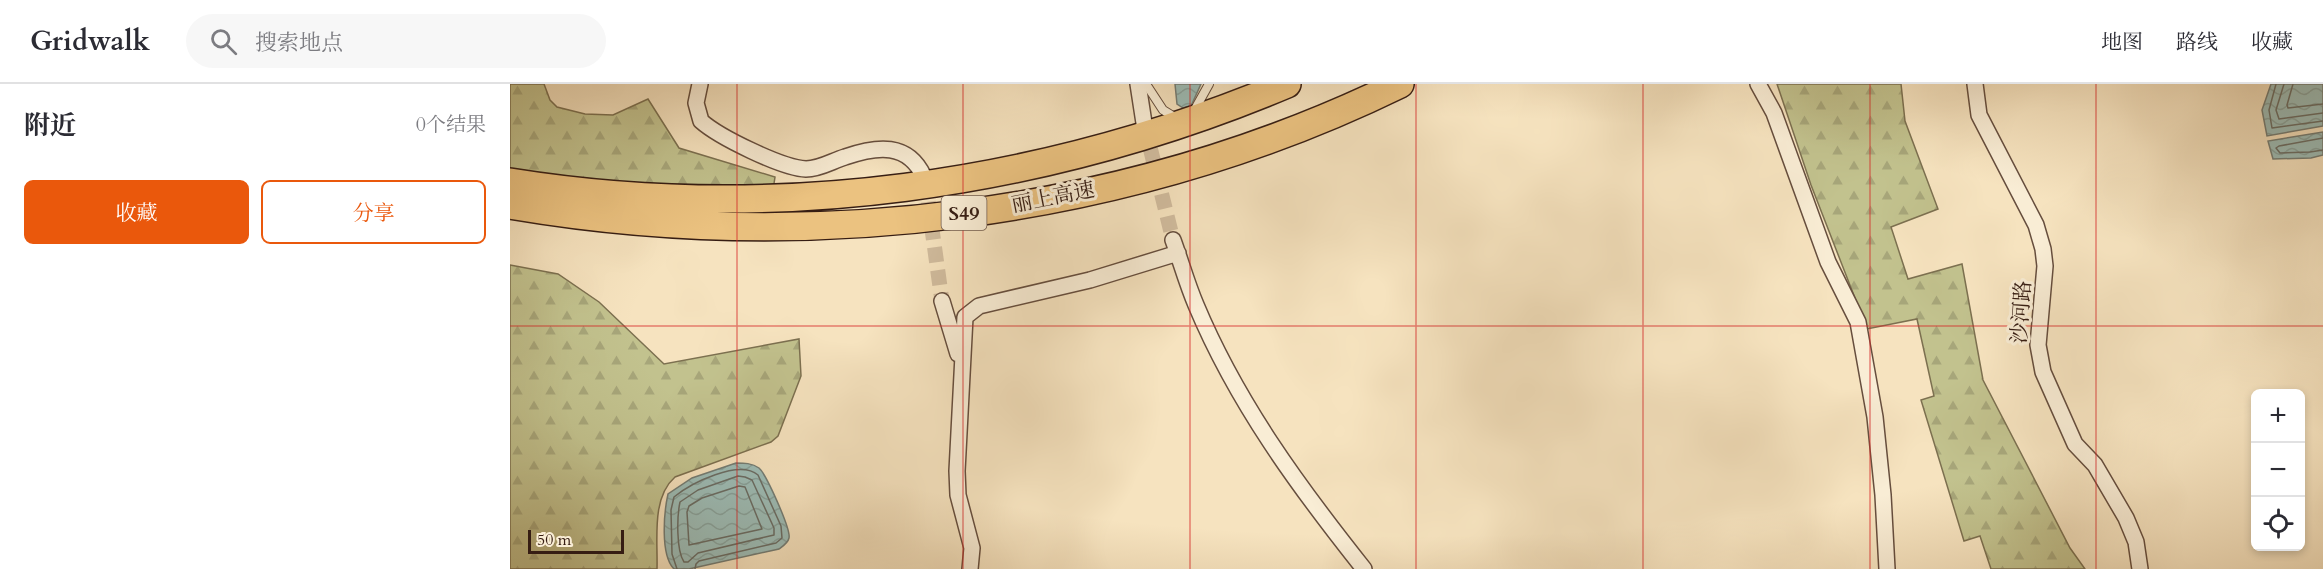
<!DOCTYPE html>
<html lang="zh">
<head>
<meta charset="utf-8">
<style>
	body { margin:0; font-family:Cardo,"Noto Serif SC",serif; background:#f7f7f7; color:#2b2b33 }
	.controls { position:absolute; right:18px; bottom:18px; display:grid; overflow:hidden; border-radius:9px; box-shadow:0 3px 9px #0003 }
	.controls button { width:54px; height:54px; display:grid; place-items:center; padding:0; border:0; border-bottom:2px solid #e1e1e2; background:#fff; color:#2b2b33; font:30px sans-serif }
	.scale { position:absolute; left:18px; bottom:15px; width:96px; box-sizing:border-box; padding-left:6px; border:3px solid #361d13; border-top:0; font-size:16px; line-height:21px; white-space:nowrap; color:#361d13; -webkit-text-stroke:4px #f9edd5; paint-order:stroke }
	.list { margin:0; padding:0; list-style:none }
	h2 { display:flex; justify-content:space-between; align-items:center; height:78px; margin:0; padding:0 24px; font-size:26px }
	h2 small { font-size:20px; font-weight:400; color:#7c7c81 }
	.actions { display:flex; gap:12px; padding:18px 24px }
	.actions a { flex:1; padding:14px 0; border:2px solid #ea580c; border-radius:9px; text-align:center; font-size:21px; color:#ea580c }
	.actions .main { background:#ea580c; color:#fff }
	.icon { flex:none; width:33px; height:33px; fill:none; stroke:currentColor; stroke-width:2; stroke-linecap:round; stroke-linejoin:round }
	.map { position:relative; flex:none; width:1813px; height:485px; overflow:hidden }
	header { display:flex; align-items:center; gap:36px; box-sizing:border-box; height:84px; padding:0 30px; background:#fff; border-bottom:2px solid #e1e1e2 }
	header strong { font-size:28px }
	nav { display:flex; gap:33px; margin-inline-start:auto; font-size:21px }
	.search { width:420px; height:54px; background:#f7f7f7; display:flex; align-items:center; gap:15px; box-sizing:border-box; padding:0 21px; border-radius:33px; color:#7c7c81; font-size:22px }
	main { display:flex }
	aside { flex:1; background:#fff }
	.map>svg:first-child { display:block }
	.forest { fill:url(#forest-firs); stroke:#7c7050; stroke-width:1.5 }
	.water { fill:url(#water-waves); stroke:#747d75; stroke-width:1.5 }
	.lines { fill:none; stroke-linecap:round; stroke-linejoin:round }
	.shore { stroke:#6a6d65; stroke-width:1.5 }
	.minor-tunnel { stroke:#d0bb9d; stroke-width:15; stroke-dasharray:15 8; stroke-linecap:butt }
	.service-casing { stroke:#664e3e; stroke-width:10 }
	.minor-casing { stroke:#664e3e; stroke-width:18 }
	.motorway-casing { stroke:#361d13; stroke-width:30 }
	.service { stroke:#f9edd5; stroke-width:8 }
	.minor { stroke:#f9edd5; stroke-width:15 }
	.motorway { stroke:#ebc280; stroke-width:27 }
	.grid { fill:none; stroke:#d62828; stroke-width:1.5; stroke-opacity:0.55 }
	.labels { text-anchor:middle; stroke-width:6; stroke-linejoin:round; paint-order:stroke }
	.shield { fill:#f9edd5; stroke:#705b4d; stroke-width:1.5 }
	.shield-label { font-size:20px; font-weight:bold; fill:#361d13 }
	.street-label { font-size:21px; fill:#361d13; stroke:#f9edd5 }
</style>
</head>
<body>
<header>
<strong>Gridwalk</strong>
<div class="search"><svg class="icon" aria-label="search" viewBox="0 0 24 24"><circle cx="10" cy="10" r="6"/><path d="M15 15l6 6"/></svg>搜索地点</div>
<nav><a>地图</a><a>路线</a><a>收藏</a></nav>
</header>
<main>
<aside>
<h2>附近<small>0个结果</small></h2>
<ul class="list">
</ul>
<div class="actions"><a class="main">收藏</a><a>分享</a></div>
</aside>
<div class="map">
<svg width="1813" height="485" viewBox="0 0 1813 485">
	<defs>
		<pattern id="forest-firs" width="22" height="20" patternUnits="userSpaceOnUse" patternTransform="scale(1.5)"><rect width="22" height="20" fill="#c2c28e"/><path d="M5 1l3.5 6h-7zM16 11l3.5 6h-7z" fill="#a7a67a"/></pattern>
		<pattern id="water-waves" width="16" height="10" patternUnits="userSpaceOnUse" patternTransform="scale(1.5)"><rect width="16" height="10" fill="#9dbdb7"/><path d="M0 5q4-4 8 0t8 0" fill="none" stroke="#88a29c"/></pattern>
	</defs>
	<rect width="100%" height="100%" fill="#f6e3bf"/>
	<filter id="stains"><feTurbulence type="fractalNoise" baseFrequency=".00333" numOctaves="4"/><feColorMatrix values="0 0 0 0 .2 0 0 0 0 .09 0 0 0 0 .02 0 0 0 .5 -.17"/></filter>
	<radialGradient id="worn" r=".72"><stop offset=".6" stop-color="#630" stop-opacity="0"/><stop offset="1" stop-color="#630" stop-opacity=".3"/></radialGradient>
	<path class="forest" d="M0 0H34L40 16 47 23 75 30 103 31 138 15 169 64 265 93 263 106 0 92Z
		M1267 0H1391L1395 37 1428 125 1381 143 1398 195 1452 180 1473 296 1560 464 1575 485H1481L1470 452 1454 457 1411 316 1424 312 1407 235 1357 245 1301 101Z
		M0 181 48 190 89 218 154 280 289 255 291 292 268 352 261 358 165 393C141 414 148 456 147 485H0Z"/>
	<path class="water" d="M665 0H691L681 22 673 24 667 20Z
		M1761 0H1813V42L1757 52 1752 26Z
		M1813 48V71L1801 74 1763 75 1758 57Z
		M226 379C234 379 242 379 249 384 256 390 281 445 279 454 278 459 273 462 269 465L179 485H164C150 471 154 428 158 410L182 394Z"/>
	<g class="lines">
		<path class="shore" d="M1766 0 1759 26 1762 44 1813 37
			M1774 0 1766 26 1769 35 1813 29
			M1783 0 1777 21 1778 24 1813 20
			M1813 54 1769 62 1766 64 1770 69 1800 68 1813 66
			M228 392 235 393 242 396 264 444V451L188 469 178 478H174C166 466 167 432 170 418L188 406Z
			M229 402 235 403 252 445 179 461 177 428 179 422 192 414Z
			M167 485 162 470 161 426 164 413C181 399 229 375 248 391L271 442 272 454 266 459 189 477 186 480 185 485"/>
		<path class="minor-tunnel" d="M635 43 663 156
			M415 95 432 217"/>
		<defs>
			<path id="service" d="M636 0 653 26 666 34
				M684 27 699 0"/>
			<path id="minor" d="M190 0 186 19 191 37C209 53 272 84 296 85 310 85 322 77 335 73 367 62 398 58 414 93
				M628 0 634 39
				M1248 0 1264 29 1318 178 1348 238 1365 333 1373 411 1377 485
				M1465 0 1469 31 1526 141 1533 165 1535 182 1528 261 1533 288 1565 360 1585 381 1616 434 1626 458 1630 485
				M663 156C671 178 677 200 686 221 727 319 788 402 854 485
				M432 217 448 270
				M460 485 462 464 448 411 447 387 455 233 469 222 580 196 668 169"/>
			<path id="motorway" d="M0 98C263 140 532 103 777 0
				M0 121C298 172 618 133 890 0"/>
		</defs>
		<use href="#service" class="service-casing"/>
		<use href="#minor" class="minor-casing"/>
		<use href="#motorway" class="motorway-casing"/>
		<use href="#service" class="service"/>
		<use href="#minor" class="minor"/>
		<use href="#motorway" class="motorway"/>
	</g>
	<path class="grid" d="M227 0V485M453 0V485M680 0V485M906 0V485M1133 0V485M1360 0V485M1586 0V485M0 242H1813"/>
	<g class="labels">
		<rect class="shield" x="431.5" y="112" width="45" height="34" rx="4.5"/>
		<g class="shield-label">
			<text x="454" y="136">S49</text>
		</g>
		<g class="street-label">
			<text transform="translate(543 113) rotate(-11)" y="7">丽上高速</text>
			<text transform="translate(1511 228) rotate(-86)" y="7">沙河路</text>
		</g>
	</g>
	<rect width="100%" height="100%" filter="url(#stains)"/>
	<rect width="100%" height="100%" fill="url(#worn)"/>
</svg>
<div class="controls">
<button>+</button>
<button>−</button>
<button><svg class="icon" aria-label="locate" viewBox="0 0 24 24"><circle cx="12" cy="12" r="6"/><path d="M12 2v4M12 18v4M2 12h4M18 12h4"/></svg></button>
</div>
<div class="scale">50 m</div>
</div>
</main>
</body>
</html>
